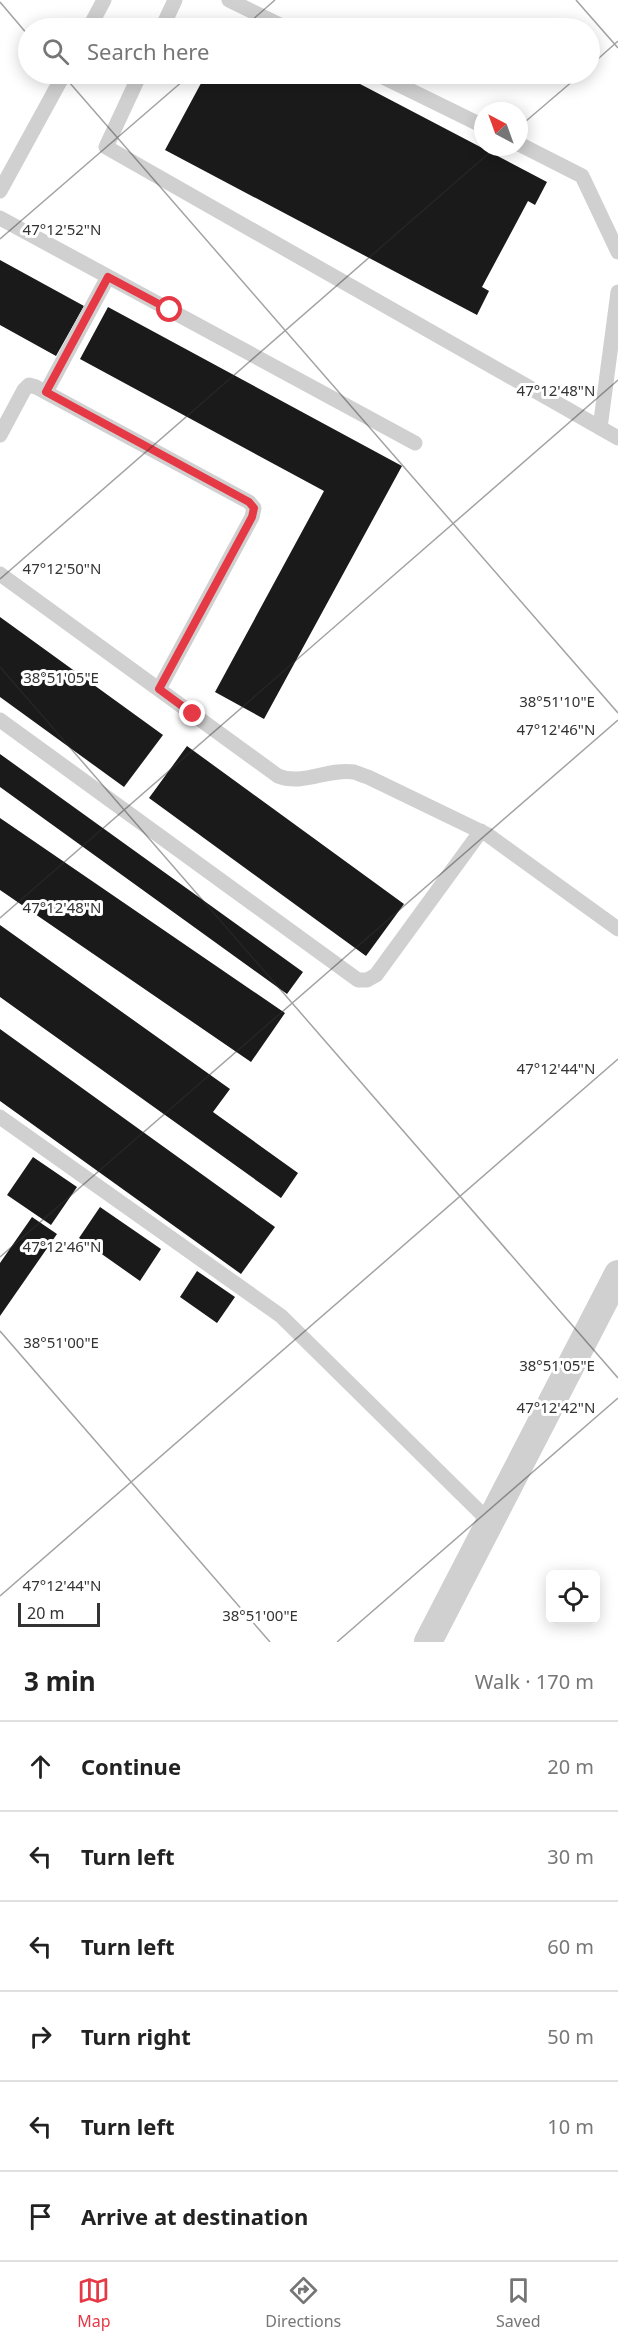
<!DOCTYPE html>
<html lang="en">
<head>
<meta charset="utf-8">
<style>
	body { margin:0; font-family:"Noto Sans",sans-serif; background:#f2f2f2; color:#222 }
	.controls { position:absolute; right:18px; bottom:18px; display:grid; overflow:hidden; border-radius:9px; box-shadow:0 3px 15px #0003 }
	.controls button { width:54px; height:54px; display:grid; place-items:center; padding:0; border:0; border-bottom:2px solid #e0e0e0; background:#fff; color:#222; font:30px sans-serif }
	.compass { position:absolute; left:474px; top:102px; width:54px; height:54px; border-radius:50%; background:#fff; box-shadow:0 3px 15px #0003; rotate:319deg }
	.scale { position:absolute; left:18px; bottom:15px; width:82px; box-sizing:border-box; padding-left:6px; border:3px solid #333; border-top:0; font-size:16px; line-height:21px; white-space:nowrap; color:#333; -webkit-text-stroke:4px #fff; paint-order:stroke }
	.stop { position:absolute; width:18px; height:18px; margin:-14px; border:4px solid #e63946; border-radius:50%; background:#fff }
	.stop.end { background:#e63946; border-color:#fff; box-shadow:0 2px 6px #0008 }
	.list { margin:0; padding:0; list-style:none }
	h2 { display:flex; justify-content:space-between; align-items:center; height:78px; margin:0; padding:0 24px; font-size:26px }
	h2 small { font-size:20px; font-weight:400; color:#767676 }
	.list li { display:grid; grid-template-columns:39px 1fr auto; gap:18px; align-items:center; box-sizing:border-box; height:90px; padding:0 24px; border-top:2px solid #e0e0e0 }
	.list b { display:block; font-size:22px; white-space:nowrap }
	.list em { font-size:20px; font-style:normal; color:#767676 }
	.icon { flex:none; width:33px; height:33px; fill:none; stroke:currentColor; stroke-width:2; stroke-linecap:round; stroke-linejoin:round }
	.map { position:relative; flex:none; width:618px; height:1642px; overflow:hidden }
	.search { position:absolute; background:#fff; box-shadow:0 3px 15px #0003; left:18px; right:18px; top:18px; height:66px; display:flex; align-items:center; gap:15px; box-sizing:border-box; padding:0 21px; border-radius:33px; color:#767676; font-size:22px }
	.sheet { height:618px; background:#fff }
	nav { display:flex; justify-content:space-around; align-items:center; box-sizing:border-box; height:84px; border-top:2px solid #e0e0e0; background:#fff; font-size:16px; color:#767676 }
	nav a { display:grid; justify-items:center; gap:3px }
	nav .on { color:#e63946 }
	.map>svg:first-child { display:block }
	.building { fill:#1a1a1a }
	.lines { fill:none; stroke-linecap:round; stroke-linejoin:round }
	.service { stroke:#d0d0d0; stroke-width:15 }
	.minor { stroke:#d0d0d0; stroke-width:28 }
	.route { stroke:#e63946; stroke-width:8 }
	.ticks { fill:none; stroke:#333; stroke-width:1.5; stroke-opacity:0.45 }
	.ticks-label { font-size:15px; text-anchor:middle; fill:#333; stroke:#fff; stroke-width:6; stroke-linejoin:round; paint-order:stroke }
</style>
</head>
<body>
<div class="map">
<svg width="618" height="1642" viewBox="0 0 618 1642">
	<rect width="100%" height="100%" fill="#fff"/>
	<path class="building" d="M236 18 256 28H230Z
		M206 74H341L547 182 535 205 528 201 482 287 489 291 477 315 165 150Z
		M0 260 84 306 56 356 0 325Z
		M108 307 402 466 264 719 215 692 324 491 80 359Z
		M0 617 163 735 124 787 0 697Z
		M187 746 404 904 366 956 149 798Z
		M0 754 303 972 287 994 0 787Z
		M0 818 285 1013 251 1062 0 890Z
		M0 925 230 1089 213 1112 298 1173 281 1198 0 997Z
		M0 1029 275 1227 241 1274 0 1101Z
		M33 1157 77 1187 51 1225 7 1195Z
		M100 1207 161 1249 140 1281 79 1238Z
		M32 1217 57 1234 0 1316V1263Z
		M197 1271 235 1297 217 1323 180 1297Z"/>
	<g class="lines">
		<path class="service" d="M229 0 286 28
			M89 28 104 0
			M162 28 175 0
			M140 74 106 147 618 438
			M377 74 483 126
			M519 144 582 176 618 252
			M0 191 64 74
			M0 218 415 443
			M46 392 108 277
			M600 428 618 292
			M0 435 24 390 29 385 36 387 249 502 254 508 252 517 159 689
			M0 574 278 776C303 786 328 768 354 772 358 773 363 776 368 777L488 835 618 929
			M0 720 358 980H367L376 975 481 831
			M0 1117 281 1316 490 1522"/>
		<path class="minor" d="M428 1642 618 1274"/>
	</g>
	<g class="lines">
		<path class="route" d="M170 310 108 277 46 392 249 502 254 508 252 517 159 689 193 714"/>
	</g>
	<path class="ticks" d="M576 0 618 48M0 2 28 35M243 28 275 0M590 66 618 41M62 74 618 713M519 127 581 74M0 239 191 74M0 579 496 147M0 667 618 1378M0 918 618 380M0 1257 618 720M0 1331 270 1642M0 1596 618 1059M337 1642 618 1398"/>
	<g class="ticks-label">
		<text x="62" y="235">47°12'52"N</text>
		<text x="556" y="396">47°12'48"N</text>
		<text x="62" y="574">47°12'50"N</text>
		<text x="61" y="683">38°51'05"E</text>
		<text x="557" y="707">38°51'10"E</text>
		<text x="556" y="735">47°12'46"N</text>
		<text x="62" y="913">47°12'48"N</text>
		<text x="556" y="1074">47°12'44"N</text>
		<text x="62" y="1252">47°12'46"N</text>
		<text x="61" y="1348">38°51'00"E</text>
		<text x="557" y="1371">38°51'05"E</text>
		<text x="556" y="1413">47°12'42"N</text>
		<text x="62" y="1591">47°12'44"N</text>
		<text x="260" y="1621">38°51'00"E</text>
	</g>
</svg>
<div class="controls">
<button><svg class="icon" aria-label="locate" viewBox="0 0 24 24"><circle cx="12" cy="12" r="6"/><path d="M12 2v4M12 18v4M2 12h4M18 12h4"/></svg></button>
</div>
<svg class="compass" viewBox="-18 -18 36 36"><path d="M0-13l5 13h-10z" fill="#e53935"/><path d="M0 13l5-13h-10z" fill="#767676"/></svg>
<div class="scale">20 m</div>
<div class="stop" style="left:170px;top:310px"></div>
<div class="stop end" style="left:193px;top:714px"></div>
<div class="search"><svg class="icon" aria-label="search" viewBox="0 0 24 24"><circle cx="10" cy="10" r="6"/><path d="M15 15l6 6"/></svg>Search here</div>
</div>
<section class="sheet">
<h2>3 min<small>Walk · 170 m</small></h2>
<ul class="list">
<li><svg class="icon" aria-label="ahead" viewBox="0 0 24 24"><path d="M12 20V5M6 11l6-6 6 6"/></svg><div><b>Continue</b></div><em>20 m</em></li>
<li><svg class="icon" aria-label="left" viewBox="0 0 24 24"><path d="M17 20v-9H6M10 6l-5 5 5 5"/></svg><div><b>Turn left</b></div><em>30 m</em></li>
<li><svg class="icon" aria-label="left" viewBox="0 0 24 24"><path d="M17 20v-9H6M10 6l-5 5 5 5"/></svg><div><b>Turn left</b></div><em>60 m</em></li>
<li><svg class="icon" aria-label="right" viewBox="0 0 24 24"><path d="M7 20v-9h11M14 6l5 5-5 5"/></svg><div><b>Turn right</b></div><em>50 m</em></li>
<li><svg class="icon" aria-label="left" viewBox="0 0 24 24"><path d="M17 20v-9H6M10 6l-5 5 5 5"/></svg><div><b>Turn left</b></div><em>10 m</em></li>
<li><svg class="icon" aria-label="arrive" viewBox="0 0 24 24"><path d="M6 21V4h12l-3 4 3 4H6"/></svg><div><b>Arrive at destination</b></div></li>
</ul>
</section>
<nav>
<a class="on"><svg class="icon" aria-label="map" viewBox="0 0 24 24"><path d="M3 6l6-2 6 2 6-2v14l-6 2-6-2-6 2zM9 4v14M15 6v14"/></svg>Map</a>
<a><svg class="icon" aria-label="directions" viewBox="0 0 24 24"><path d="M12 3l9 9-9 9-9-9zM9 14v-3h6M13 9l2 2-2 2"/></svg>Directions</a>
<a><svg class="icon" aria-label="saved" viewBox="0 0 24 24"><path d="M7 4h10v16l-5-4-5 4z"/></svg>Saved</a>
</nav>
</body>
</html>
